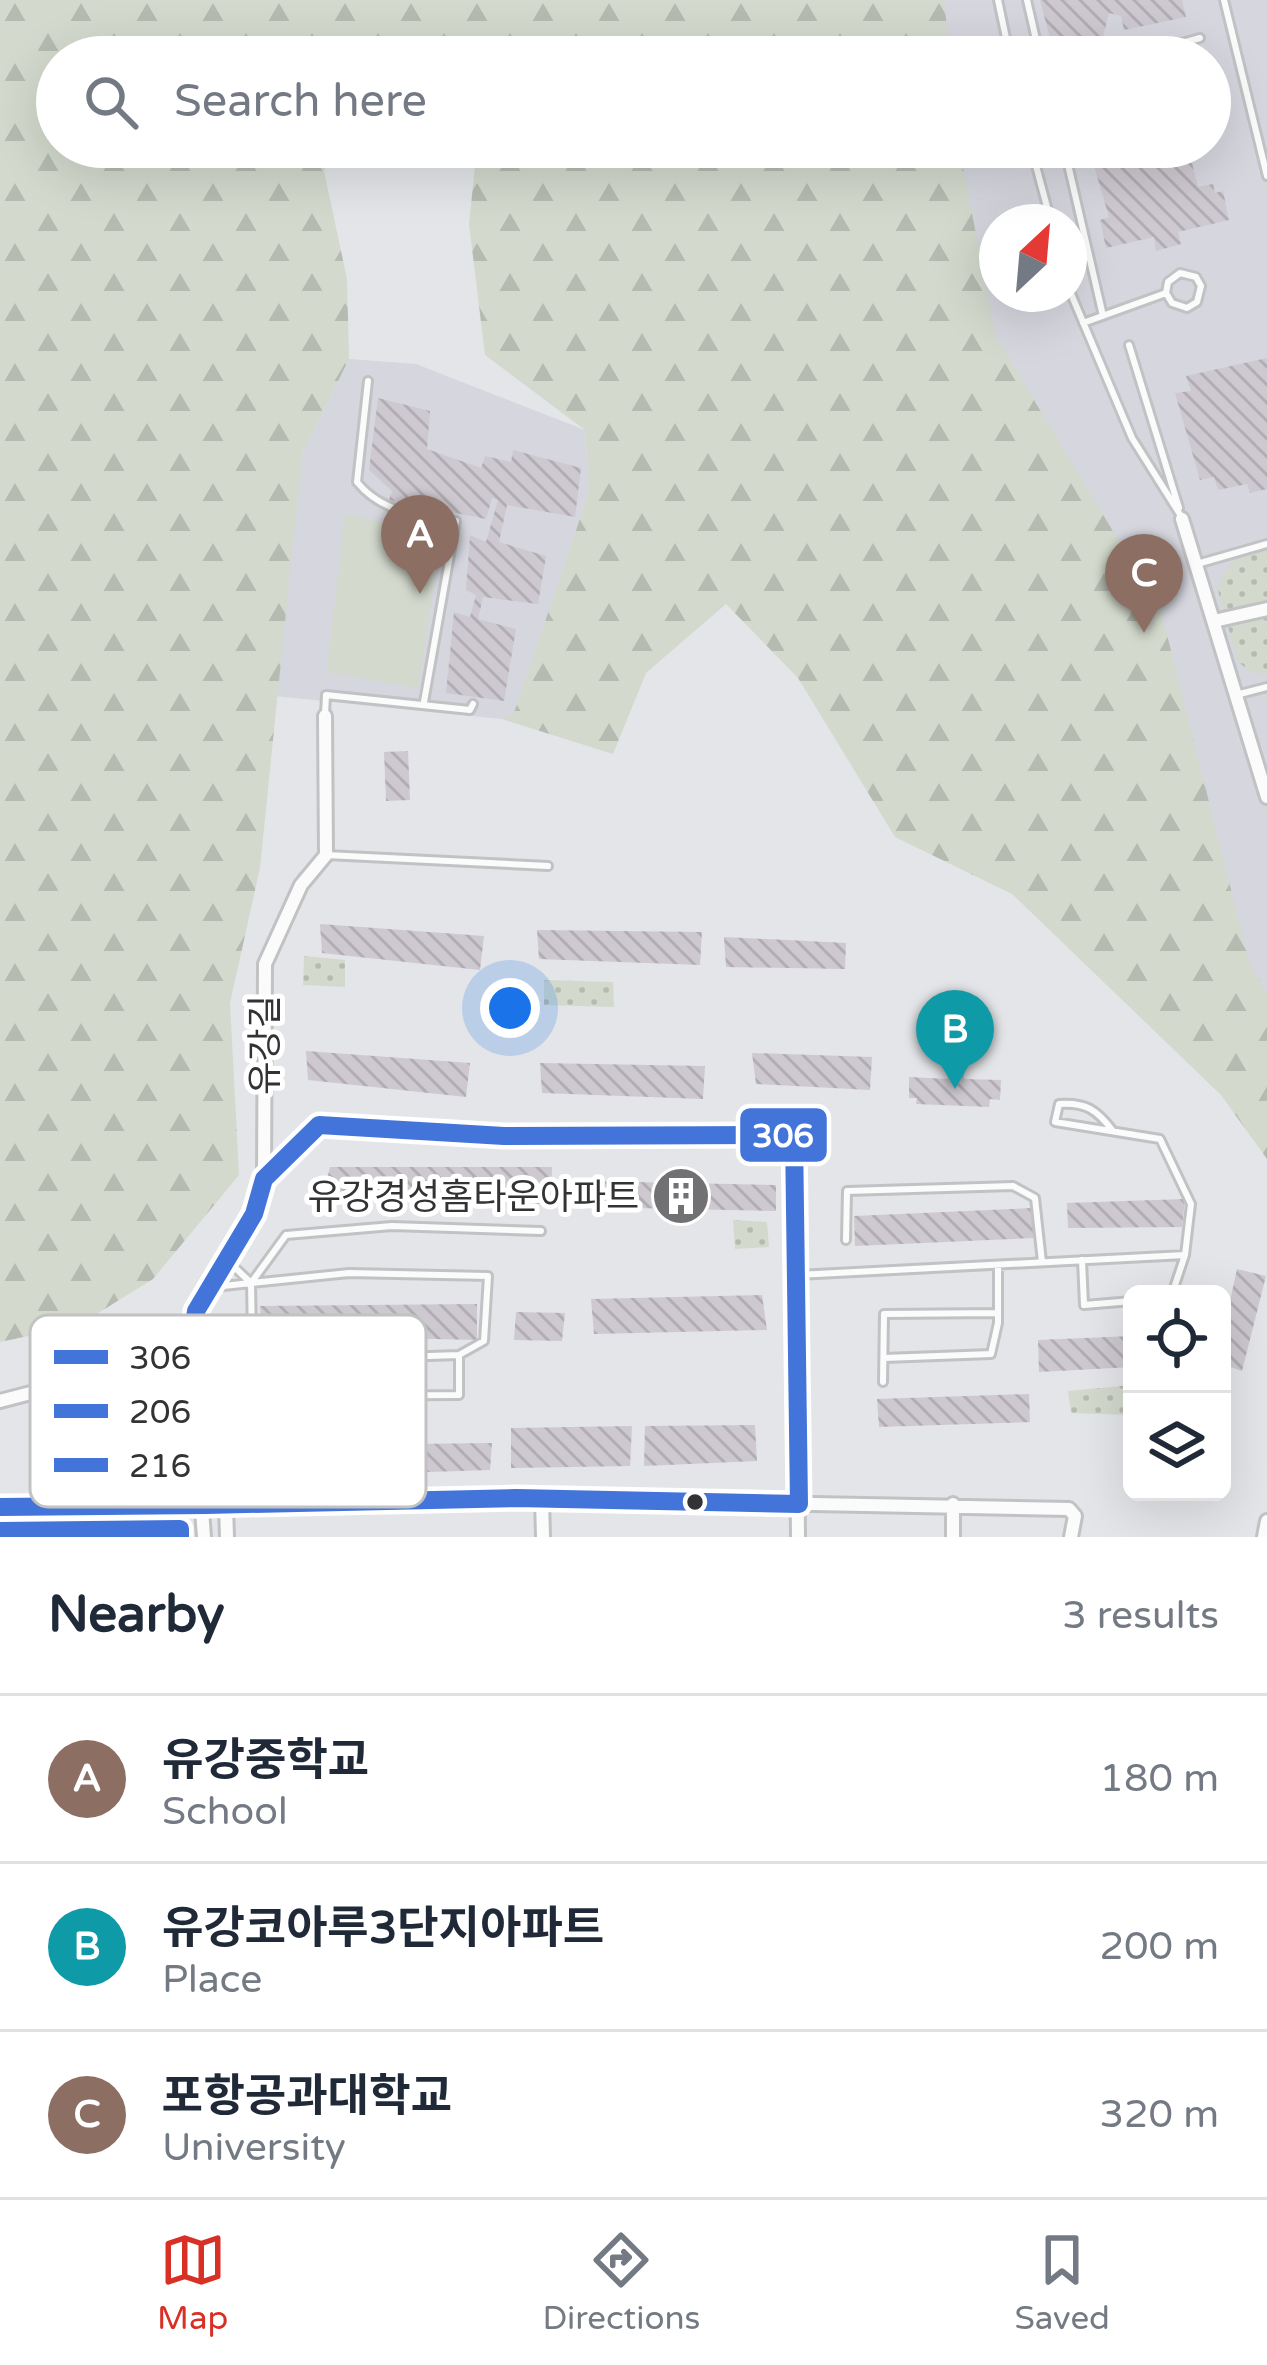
<!DOCTYPE html>
<html lang="en">
<head>
<meta charset="utf-8">
<style>
	body { margin:0; font-family:"Varela Round","Noto Sans KR",sans-serif; background:#f6f6f7; color:#1f2937 }
	.controls { position:absolute; right:36px; bottom:36px; display:grid; overflow:hidden; border-radius:18px; box-shadow:0 12px 48px #0002 }
	.controls button { width:108px; height:108px; display:grid; place-items:center; padding:0; border:0; border-bottom:3px solid #e0e1e3; background:#fff; color:#1f2937; font:60px sans-serif }
	.compass { position:absolute; left:979px; top:204px; width:108px; height:108px; border-radius:50%; background:#fff; box-shadow:0 12px 48px #0002; rotate:26deg }
	.you { position:absolute; left:510px; top:1008px; width:42px; height:42px; margin:-30px; border:9px solid #fff; border-radius:50%; background:#1a73e8; box-shadow:0 0 0 18px #1a73e833 }
	.badge { display:grid; place-items:center; width:78px; height:78px; border-radius:50%; background:#d93025; color:#fff; font-size:39px; font-weight:700 }
	.pin { position:absolute; translate:-50% -99px; filter:drop-shadow(0 3px 6px #0008) }
	.pin::after { content:''; position:absolute; top:63px; width:42px; height:36px; background:inherit; clip-path:polygon(0 0,100% 0,50% 100%) }
	.list { margin:0; padding:0; list-style:none }
	h2 { display:flex; justify-content:space-between; align-items:center; height:156px; margin:0; padding:0 48px; font-size:51px }
	h2 small { font-size:39px; font-weight:400; color:#747a83 }
	.list li { display:grid; grid-template-columns:78px 1fr auto; gap:36px; align-items:center; box-sizing:border-box; height:168px; padding:0 48px; border-top:3px solid #e0e1e3 }
	.list b { display:block; font-size:45px; white-space:nowrap }
	.list p { margin:0; font-size:39px; white-space:nowrap; color:#747a83 }
	.list em { font-size:39px; font-style:normal; color:#747a83 }
	.icon { flex:none; width:66px; height:66px; fill:none; stroke:currentColor; stroke-width:2; stroke-linecap:round; stroke-linejoin:round }
	.map { position:relative; flex:none; width:1267px; height:1537px; overflow:hidden }
	.search { position:absolute; background:#fff; box-shadow:0 12px 48px #0002; left:36px; right:36px; top:36px; height:132px; display:flex; align-items:center; gap:30px; box-sizing:border-box; padding:0 42px; border-radius:66px; color:#747a83; font-size:45px }
	.sheet { height:660px; background:#fff }
	nav { display:flex; justify-content:space-around; align-items:center; box-sizing:border-box; height:168px; border-top:3px solid #e0e1e3; background:#fff; font-size:33px; color:#747a83 }
	nav a { display:grid; justify-items:center; gap:6px }
	nav .on { color:#d93025 }
	.map>svg:first-child { display:block }
	.built { fill:#d5d6de; fill-rule:evenodd }
	.forest { fill:url(#forest-firs) }
	.park { fill:url(#park-dots) }
	.pitch { fill:#d3d9cd }
	.building { fill:url(#building-back-hatch) }
	.lines { fill:none; stroke-linecap:round; stroke-linejoin:round }
	.lane-casing { stroke:#c1c2c4; stroke-width:12 }
	.street-casing { stroke:#c1c2c4; stroke-width:18 }
	.lane { stroke:#fbfbfc; stroke-width:6 }
	.street { stroke:#fbfbfc; stroke-width:12 }
	.bus-1-casing { stroke:#fff; stroke-width:27 }
	.bus-2-casing { stroke:#fff; stroke-width:27 }
	.bus-3-casing { stroke:#fff; stroke-width:27 }
	.bus-1 { stroke:#4374d9; stroke-width:18 }
	.bus-2 { stroke:#4374d9; stroke-width:18 }
	.bus-3 { stroke:#4374d9; stroke-width:18 }
	.bus-dot { fill:#333335; stroke:#fff; stroke-width:4.5 }
	.labels { text-anchor:middle; stroke-width:10; stroke-linejoin:round; paint-order:stroke }
	.street-label { font-size:36px; fill:#333335; stroke:#fff }
	.poi-label { font-size:36px; fill:#333335; stroke:#fff; text-anchor:end }
	.key { fill:#fff; stroke:#c2c2c2; stroke-width:3 }
	.key-label { font-size:33px; fill:#333335 }
	.line-badge { stroke:#fff; stroke-width:4.5 }
	.badge-label { font-size:33px; text-anchor:middle; font-weight:bold; fill:#fff }
</style>
</head>
<body>
<div class="map">
<svg width="1267" height="1537" viewBox="0 0 1267 1537">
	<defs>
		<pattern id="forest-firs" width="22" height="20" patternUnits="userSpaceOnUse" patternTransform="scale(3)"><rect width="22" height="20" fill="#d3d9cd"/><path d="M5 1l3.5 6h-7zM16 11l3.5 6h-7z" fill="#b6bbb1"/></pattern>
		<pattern id="park-dots" width="8" height="8" patternUnits="userSpaceOnUse" patternTransform="scale(3)"><rect width="8" height="8" fill="#d3d9cd"/><path d="M2 2h.1M6 6h.1" fill="none" stroke="#b6bbb1" stroke-width="1.8" stroke-linecap="round"/></pattern>
		<pattern id="building-back-hatch" width="6" height="6" patternUnits="userSpaceOnUse" patternTransform="scale(3)"><rect width="6" height="6" fill="#cec9d0"/><path d="M-1 5l2 2M0 0l6 6M5-1l2 2" fill="none" stroke="#b1adb3"/></pattern>
	</defs>
	<rect width="100%" height="100%" fill="#e4e5e8"/>
	<path class="built" d="M834 0H1267V1100L836 147H1210V57H835ZM997 222H1069V294H997Z
		M349 359 416 364 585 430 589 492 514 714 502 719 274 696 302 455Z"/>
	<path class="forest" d="M0 0H944L950 57H57V147H332L324 171 347 279 349 359 302 455 260 868 230 1003 239 1175 153 1279 79 1325 0 1342Z
		M477 147H959L996 337 1161 611 1250 965 1267 993V1159L1221 1095 1012 894 895 837 798 678 726 604 646 673 613 754 502 719 514 713 589 492 585 430 485 355 469 224Z"/>
	<path class="park" d="M1267 549V674L1253 673 1238 662 1217 587 1234 559Z
		M304 956 345 960V987L303 985Z
		M544 980 613 982 614 1007 544 1005Z
		M733 1220 767 1222 769 1247 735 1249Z
		M1132 1385V1415L1071 1413 1068 1391Z"/>
	<path class="pitch" d="M345 514 441 534 418 688 327 672Z"/>
	<path class="building" d="M1040 0H1182L1186 17 1124 30 1121 16 1109 13 1103 37 1052 46Z
		M1079 147H1188L1198 187 1213 184 1215 193 1223 191 1229 220 1178 232 1181 244 1156 251 1154 237 1106 248 1100 220 1109 217 1090 152 1081 154Z
		M1267 358V489L1250 493 1247 484 1218 490 1214 477 1200 480 1175 393 1191 391 1186 376Z
		M378 398 430 411 427 449 481 468 485 456 511 462 513 450 581 468 575 517 507 505 499 542 546 556 538 604 483 597 478 619 516 629 504 701 446 693 454 612 470 617 476 595 466 590 470 535 486 542 498 500 492 498 486 519 389 500 392 491 369 470Z
		M408 751 410 800 386 801 384 752Z
		M320 924 484 936 480 970 322 953Z
		M537 930 702 932 700 965 539 959Z
		M724 937 846 943 845 969 726 967Z
		M306 1051 470 1063 466 1097 308 1080Z
		M752 1053 872 1057 870 1090 756 1084Z
		M540 1063 705 1066 703 1099 542 1093Z
		M948 1064H964V1079L1001 1080 1000 1100 990 1099 989 1107 916 1104 917 1098H909V1077L948 1079Z
		M330 1167H552L551 1204 322 1199Z
		M587 1181 776 1185V1211L587 1207Z
		M1185 1199 1182 1227 1068 1228 1067 1203Z
		M1032 1208 1034 1238 855 1246 854 1216Z
		M1237 1269 1266 1276 1242 1371 1222 1364V1337Z
		M762 1295 767 1330 594 1334 591 1299Z
		M477 1304V1340L262 1335 260 1306Z
		M516 1312 565 1313 562 1341 514 1340Z
		M1132 1336V1367L1039 1372 1038 1340Z
		M1029 1394 1030 1422 879 1427 877 1399Z
		M755 1425 757 1461 644 1466 645 1426Z
		M632 1426 630 1466 511 1468V1428Z
		M492 1443 490 1470 250 1478 248 1446Z"/>
	<g class="lines">
		<defs>
			<path id="lane" d="M998 0 1010 57
				M1027 0 1040 57
				M1224 0 1267 176
				M1143 54 1200 38
				M1110 57 1123 44 1142 54
				M1210 92 1214 91
				M1031 147 1051 222
				M1064 147 1103 316
				M1069 289 1132 438 1181 516
				M1083 323 1166 293 1168 282 1180 273 1196 277 1201 286 1197 302 1187 308 1172 303 1166 293
				M1129 345 1179 508
				M368 381 357 482C381 512 418 516 456 521L424 702
				M1197 564 1267 544
				M1236 695 1267 687
				M325 715 326 695 470 710 473 704
				M326 855 548 866
				M846 1240 847 1191 1013 1186 1035 1198 1042 1262
				M1082 1260 1084 1305 1132 1301
				M797 1275 1185 1255 1191 1204 1160 1139 1055 1122 1059 1104C1086 1102 1097 1110 1113 1131
				M251 1283 349 1273 488 1276 484 1341 459 1355 370 1358 372 1394
				M214 1287 251 1283 227 1260
				M1172 1294 1185 1255
				M459 1355V1395L253 1396 251 1283 286 1235 392 1226 541 1231
				M884 1358 991 1354 998 1323V1265
				M883 1382 884 1314 998 1313"/>
			<path id="street" d="M1182 519 1267 797
				M1214 621 1267 609
				M264 1179 319 1125 504 1136 794 1135 798 1537
				M0 1401 154 1361 194 1314
				M542 1499 543 1537
				M953 1504V1537
				M226 1505 227 1537
				M0 1507 516 1498 1069 1509 1075 1516 1071 1537
				M180 1537 181 1505
				M204 1537 190 1350 196 1311 254 1214 264 1179 265 964 301 885 326 855 325 716
				M1264 1537 1267 1521"/>
		</defs>
		<use href="#lane" class="lane-casing"/>
		<use href="#street" class="street-casing"/>
		<use href="#lane" class="lane"/>
		<use href="#street" class="street"/>
		<defs>
			<path id="bus-1" d="M319 1125 504 1136 794 1135 799 1504 516 1498 206 1505 190 1350 196 1311 254 1214 264 1179Z"/>
			<path id="bus-2" d="M0 1507 206 1505"/>
			<path id="bus-3" d="M0 1531 180 1529V1536"/>
		</defs>
		<use href="#bus-1" class="bus-1-casing"/>
		<use href="#bus-2" class="bus-2-casing"/>
		<use href="#bus-3" class="bus-3-casing"/>
		<use href="#bus-1" class="bus-1"/>
		<use href="#bus-2" class="bus-2"/>
		<use href="#bus-3" class="bus-3"/>
	</g>
	<defs>
		<symbol id="building-disc" viewBox="-11 -11 22 22"><circle r="9.5" fill="#717174" stroke="#fff"/><path d="M-4-6H4V6H1V3H-1V6H-4ZM-2.5-4.3h1.7v1.8h-1.7ZM.8-4.3h1.7v1.8H.8ZM-2.5-1h1.7V.8h-1.7ZM.8-1h1.7V.8H.8Z" fill="#fff"/></symbol>
	</defs>
	<g fill-rule="evenodd">
		<use href="#building-disc" x="648" y="1163" width="66" height="66"/>
	</g>
	<circle class="bus-dot" cx="695" cy="1502" r="10"/>
	<g class="labels">
		<g class="street-label">
			<text transform="translate(264 1045) rotate(-90)" y="13">유강길</text>
		</g>
		<g class="poi-label">
			<text x="639" y="1209">유강경성홈타운아파트</text>
		</g>
	</g>
	<rect x="30" y="1315" width="396" height="192" rx="18" class="key"/>
	<rect x="54" y="1350" width="54" height="14" fill="#4374d9"/>
	<rect x="54" y="1404" width="54" height="14" fill="#4374d9"/>
	<rect x="54" y="1458" width="54" height="14" fill="#4374d9"/>
	<g class="key-label">
		<text x="129" y="1369">306</text>
		<text x="129" y="1423">206</text>
		<text x="129" y="1477">216</text>
	</g>
	<rect class="line-badge" x="738" y="1106" width="91" height="58" rx="12" fill="#4374d9"/>
	<g class="badge-label">
		<text x="783" y="1147">306</text>
	</g>
</svg>
<div class="controls">
<button><svg class="icon" aria-label="locate" viewBox="0 0 24 24"><circle cx="12" cy="12" r="6"/><path d="M12 2v4M12 18v4M2 12h4M18 12h4"/></svg></button>
<button><svg class="icon" aria-label="layers" viewBox="0 0 24 24"><path d="M12 4l9 5-9 5-9-5zM3 14l9 5 9-5"/></svg></button>
</div>
<svg class="compass" viewBox="-18 -18 36 36"><path d="M0-13l5 13h-10z" fill="#e53935"/><path d="M0 13l5-13h-10z" fill="#747a83"/></svg>
<div class="you"></div>
<div class="pin badge" style="left:420px;top:594px;background:#8d6e63">A</div>
<div class="pin badge" style="left:955px;top:1089px;background:#0f9aa8">B</div>
<div class="pin badge" style="left:1144px;top:633px;background:#8d6e63">C</div>
<div class="search"><svg class="icon" aria-label="search" viewBox="0 0 24 24"><circle cx="10" cy="10" r="6"/><path d="M15 15l6 6"/></svg>Search here</div>
</div>
<section class="sheet">
<h2>Nearby<small>3 results</small></h2>
<ul class="list">
<li><span class="badge" style="background:#8d6e63">A</span><div><b>유강중학교</b><p>School</p></div><em>180 m</em></li>
<li><span class="badge" style="background:#0f9aa8">B</span><div><b>유강코아루3단지아파트</b><p>Place</p></div><em>200 m</em></li>
<li><span class="badge" style="background:#8d6e63">C</span><div><b>포항공과대학교</b><p>University</p></div><em>320 m</em></li>
</ul>
</section>
<nav>
<a class="on"><svg class="icon" aria-label="map" viewBox="0 0 24 24"><path d="M3 6l6-2 6 2 6-2v14l-6 2-6-2-6 2zM9 4v14M15 6v14"/></svg>Map</a>
<a><svg class="icon" aria-label="directions" viewBox="0 0 24 24"><path d="M12 3l9 9-9 9-9-9zM9 14v-3h6M13 9l2 2-2 2"/></svg>Directions</a>
<a><svg class="icon" aria-label="saved" viewBox="0 0 24 24"><path d="M7 4h10v16l-5-4-5 4z"/></svg>Saved</a>
</nav>
</body>
</html>
